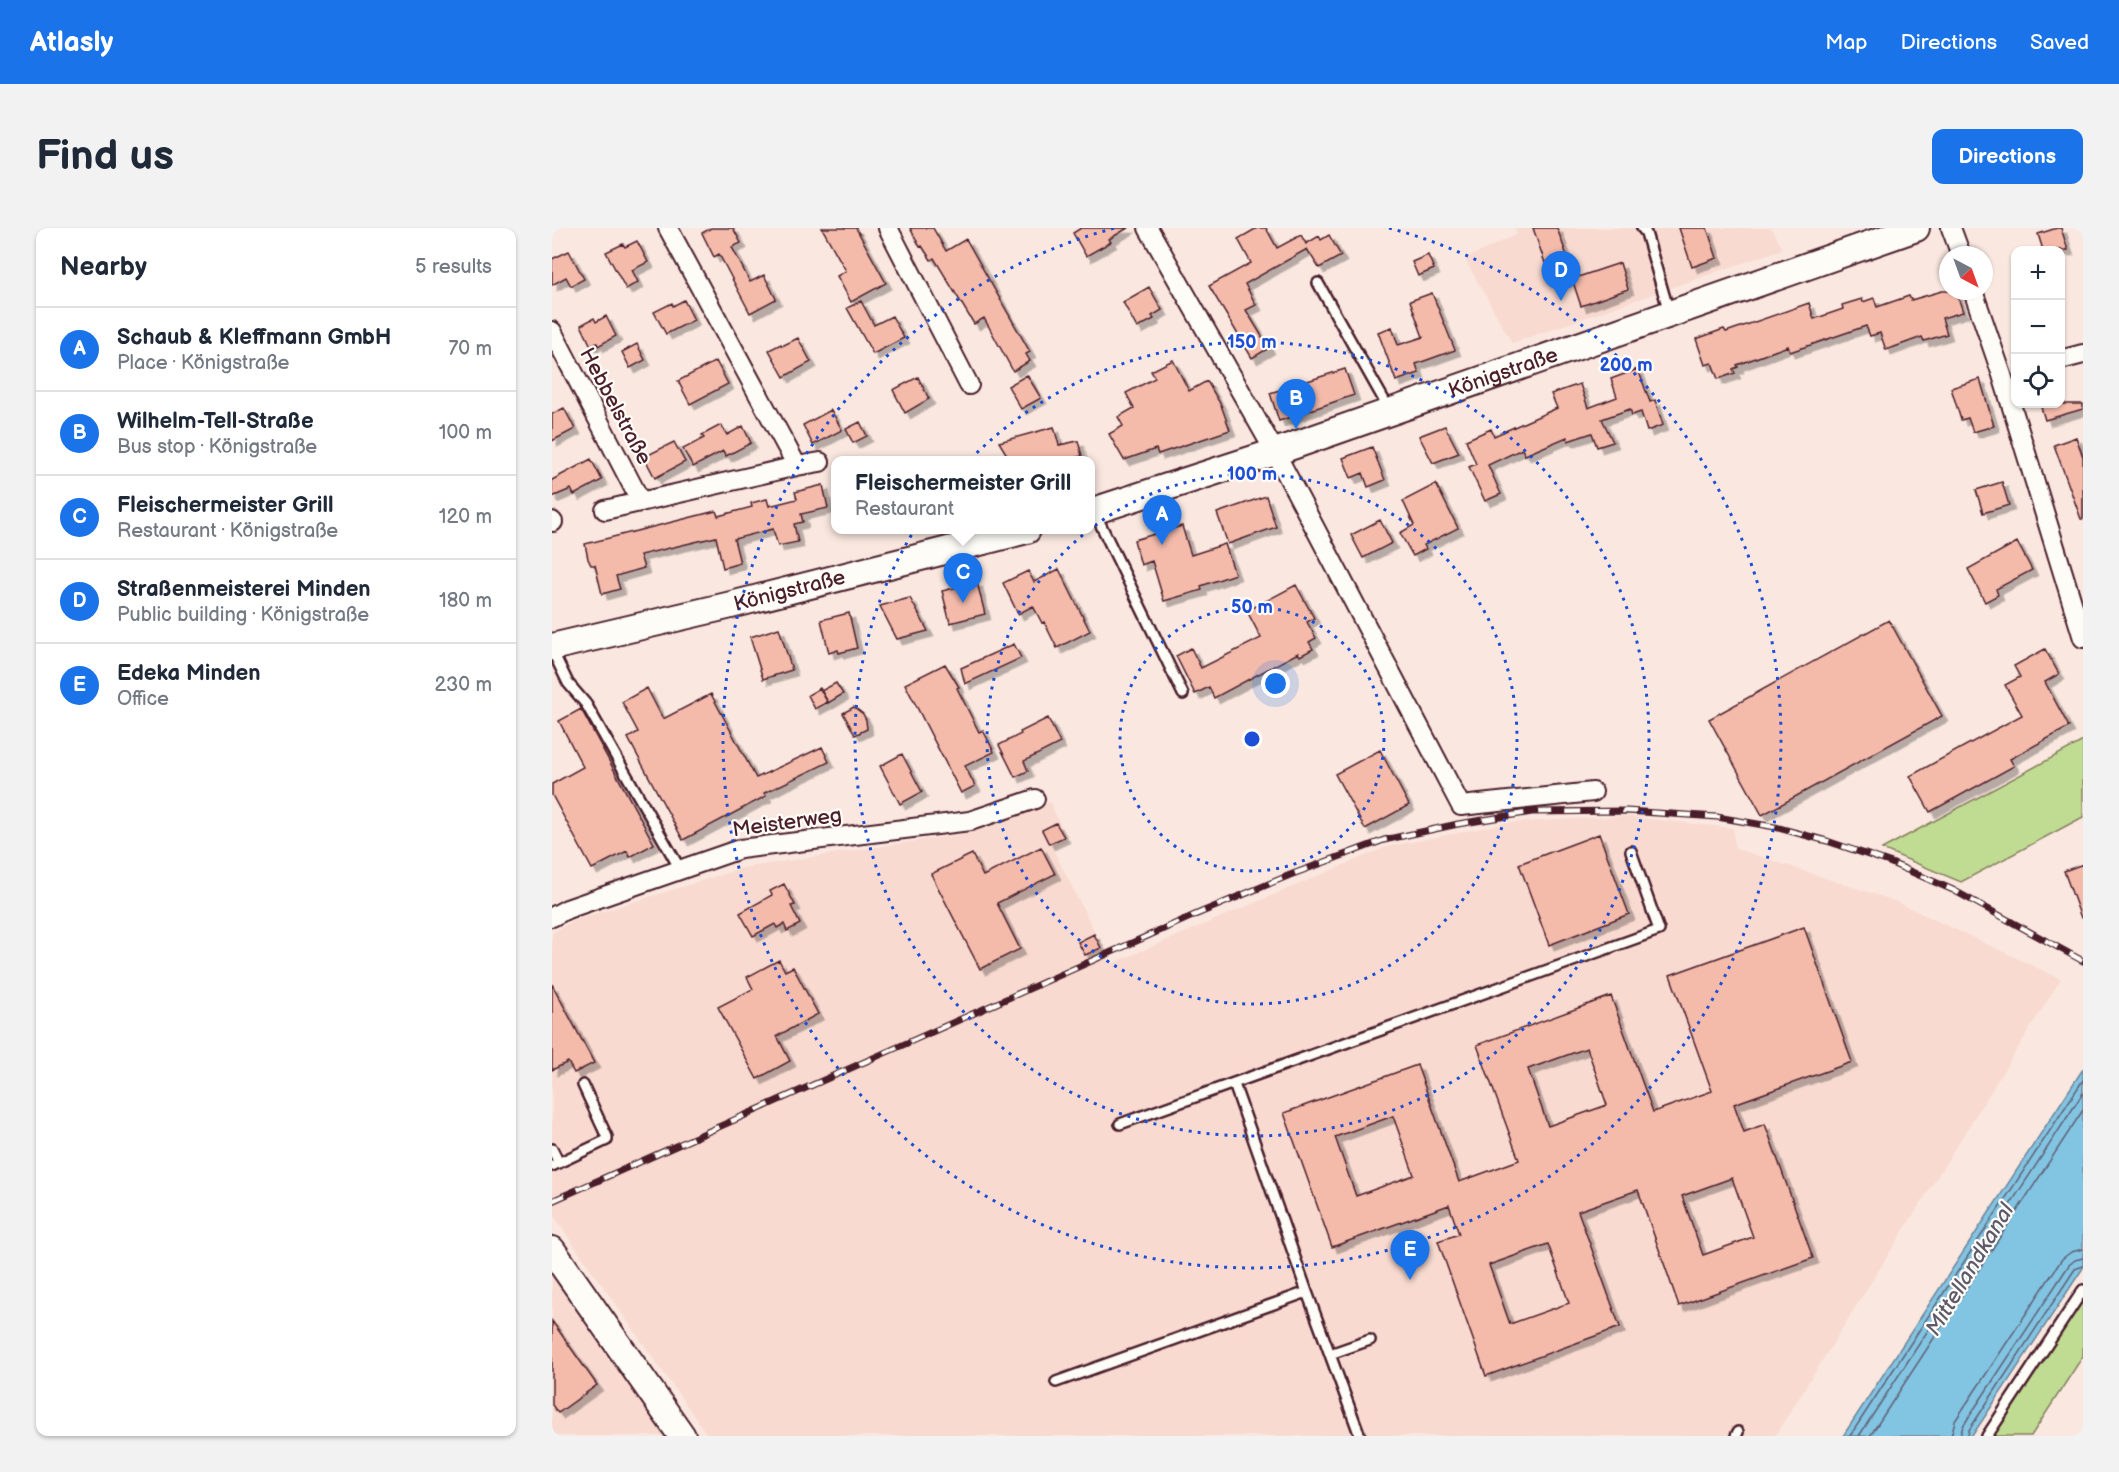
<!DOCTYPE html>
<html lang="en">
<head>
<meta charset="utf-8">
<style>
	body { margin:0; font-family:"Balsamiq Sans",sans-serif; background:#f2f2f3; color:#1f2937 }
	.controls { position:absolute; right:18px; top:18px; display:grid; overflow:hidden; border-radius:12px; box-shadow:0 2px 4px #0004 }
	.controls button { width:54px; height:54px; display:grid; place-items:center; padding:0; border:0; border-bottom:2px solid #e0e1e3; background:#fff; color:#1f2937; font:30px sans-serif }
	.compass { position:absolute; left:1387px; top:18px; width:54px; height:54px; border-radius:50%; background:#fff; box-shadow:0 2px 4px #0004; rotate:139deg }
	.you { position:absolute; left:724px; top:456px; width:21px; height:21px; margin:-15px; border:4px solid #fff; border-radius:50%; background:#1a73e8; box-shadow:0 0 0 9px #1a73e833 }
	.badge { display:grid; place-items:center; width:39px; height:39px; border-radius:50%; background:#1a73e8; color:#fff; font-size:20px; font-weight:700 }
	.pin { position:absolute; translate:-50% -50px; filter:drop-shadow(0 2px 3px #0008) }
	.pin::after { content:''; position:absolute; top:32px; width:21px; height:18px; background:inherit; clip-path:polygon(0 0,100% 0,50% 100%) }
	.popup { position:absolute; left:279px; top:228px; width:264px; height:78px; box-sizing:border-box; display:grid; place-content:center; border-radius:12px; background:#fff; filter:drop-shadow(0 2px 4px #0005); font-size:20px; white-space:nowrap; color:#747a83 }
	.popup b { font-size:22px; color:#1f2937 }
	.popup::after { content:''; position:absolute; left:50%; top:100%; margin-left:-12px; border:12px solid transparent; border-top-color:#fff }
	.list { margin:0; padding:0; list-style:none }
	h2 { display:flex; justify-content:space-between; align-items:center; height:78px; margin:0; padding:0 24px; font-size:26px }
	h2 small { font-size:20px; font-weight:400; color:#747a83 }
	.list li { display:grid; grid-template-columns:39px 1fr auto; gap:18px; align-items:center; box-sizing:border-box; height:84px; padding:0 24px; border-top:2px solid #e0e1e3 }
	.list b { display:block; font-size:22px; white-space:nowrap }
	.list p { margin:0; font-size:20px; white-space:nowrap; color:#747a83 }
	.list em { font-size:20px; font-style:normal; color:#747a83 }
	.icon { flex:none; width:33px; height:33px; fill:none; stroke:currentColor; stroke-width:2; stroke-linecap:round; stroke-linejoin:round }
	.map { position:relative; flex:none; width:1531px; height:1208px; overflow:hidden; border-radius:12px }
	header { display:flex; align-items:center; gap:36px; box-sizing:border-box; height:84px; padding:0 30px; background:#1a73e8; color:#fff }
	header strong { font-size:28px }
	nav { display:flex; gap:33px; margin-inline-start:auto; font-size:21px }
	.intro { display:flex; align-items:center; justify-content:space-between; box-sizing:border-box; height:144px; padding:0 36px }
	h1 { margin:0; font-size:42px }
	.button { padding:15px 27px; border-radius:12px; background:#1a73e8; color:#fff; font-size:21px; font-weight:700 }
	main { display:flex; gap:36px; padding:0 36px }
	aside { flex:1; background:#fff; border-radius:12px; box-shadow:0 2px 4px #0004 }
	.map>svg:first-child { display:block }
	.built { fill:#f8dad0 }
	.green { fill:#c0dc93; stroke:#857e5f; stroke-width:1.5 }
	.water { fill:#82c5e3; stroke:#6c8399; stroke-width:1.5 }
	.lines { fill:none; stroke-linecap:round; stroke-linejoin:round }
	.shore { stroke:#606175; stroke-width:1.5 }
	.building { fill:#f4bbab; stroke:#4a1f2b; stroke-width:1.5; fill-rule:evenodd; filter:url(#shadow) }
	.lane-casing { stroke:#4a1f2b; stroke-width:14 }
	.street-casing { stroke:#4a1f2b; stroke-width:22 }
	.secondary-casing { stroke:#4a1f2b; stroke-width:30 }
	.lane { stroke:#fdfcf7; stroke-width:9 }
	.street { stroke:#fdfcf7; stroke-width:18 }
	.secondary { stroke:#fdfcf7; stroke-width:26 }
	.rail-casing { stroke:#4a1f2b; stroke-width:7 }
	.rail { stroke:#fdfcf7; stroke-width:4.5; stroke-dasharray:14; stroke-linecap:butt }
	.ring { fill:none; stroke:#1d4ed8; stroke-width:3; stroke-dasharray:3 6 }
	.labels { text-anchor:middle; stroke-width:4.5; stroke-linejoin:round; paint-order:stroke }
	.street-label { font-size:21px; fill:#4a1f2b; stroke:#fdfcf7 }
	.water-label { font-size:22px; font-style:italic; fill:#5e596b; stroke:#fdfcf7 }
	.centre { fill:#1d4ed8; stroke:#fdfcf7; stroke-width:3 }
	.ring-label { font-size:18px; text-anchor:middle; font-weight:bold; fill:#1d4ed8; stroke:#fdfcf7; stroke-width:4.5; stroke-linejoin:round; paint-order:stroke }
</style>
</head>
<body>
<header>
<strong>Atlasly</strong>
<nav><a>Map</a><a>Directions</a><a>Saved</a></nav>
</header>
<div class="intro"><h1>Find us</h1><a class="button">Directions</a></div>
<main>
<aside>
<h2>Nearby<small>5 results</small></h2>
<ul class="list">
<li><span class="badge">A</span><div><b>Schaub &amp; Kleffmann GmbH</b><p>Place · Königstraße</p></div><em>70 m</em></li>
<li><span class="badge">B</span><div><b>Wilhelm-Tell-Straße</b><p>Bus stop · Königstraße</p></div><em>100 m</em></li>
<li><span class="badge">C</span><div><b>Fleischermeister Grill</b><p>Restaurant · Königstraße</p></div><em>120 m</em></li>
<li><span class="badge">D</span><div><b>Straßenmeisterei Minden</b><p>Public building · Königstraße</p></div><em>180 m</em></li>
<li><span class="badge">E</span><div><b>Edeka Minden</b><p>Office</p></div><em>230 m</em></li>
</ul>
</aside>
<div class="map">
<svg width="1531" height="1208" viewBox="0 0 1531 1208">
	<defs>
		<filter id="shadow"><feDropShadow dx="5.5" dy="5.5" stdDeviation="0" flood-color="#0004"/></filter>
	</defs>
	<rect width="100%" height="100%" fill="#fae8e0"/>
	<filter id="ink" filterUnits="userSpaceOnUse"><feTurbulence type="fractalNoise" baseFrequency=".0167" numOctaves="2"/><feDisplacementMap in="SourceGraphic" scale="12" xChannelSelector="R" yChannelSelector="G"/><feConvolveMatrix kernelMatrix="1 2 1 2 8 2 1 2 1" color-interpolation-filters="sRGB"/></filter>
	<g filter="url(#ink)">
		<path class="built" d="M962 0H1219L1231 21 960 115 913 31 965 6Z
			M498 574 515 611 501 621 559 736 834 619 955 595 1070 588 1181 600 1183 620 1343 673 1509 751 1223 1208H156L0 986V705L23 692 190 640 415 605Z
			M0 1045 114 1208H0Z"/>
		<path class="green" d="M1531 513V589L1409 654 1330 621Z
			M1531 1071V1128L1479 1208H1441Z"/>
		<path class="water" d="M1531 841V1040L1420 1208H1291Z"/>
		<g class="lines">
			<path class="shore" d="M1298 1208 1531 852
				M1307 1208 1531 865
				M1318 1208 1531 882
				M1399 1208 1403 1193 1510 1031 1519 1024 1531 1021
				M1408 1208 1411 1198 1517 1037 1523 1032 1531 1030
				M1416 1208 1417 1202 1523 1041 1531 1038"/>
		</g>
		<path class="building" d="M159 0H181L189 15 180 19 198 54 212 47 224 71 198 85 167 26 162 29 150 5Z
			M270 0H304L334 55 299 74 285 48 294 43Z
			M358 0H381L394 23 414 11 478 124 474 126 478 133 461 143 432 90 422 96 382 30 379 32 370 18 368 19Z
			M529 0H576L557 11 559 14 534 28 521 5Z
			M705 0H714L725 20 749 7 754 16 767 8 769 12 777 7 789 28 767 40 755 21 693 56 704 77 694 82 717 120 700 130 657 58 699 35 686 11Z
			M981 0H1005L1015 28 993 35Z
			M1127 0H1155L1165 30 1140 39Z
			M1505 0H1509L1516 22H1491L1486 6Z
			M85 13 96 34 80 42 86 54 74 61 54 24 71 16 73 19Z
			M17 23 32 51 19 58 14 49 0 57V31Z
			M876 27 882 41 866 48 860 34Z
			M1068 35 1076 61 1029 78 1020 51Z
			M597 59 610 82 600 88 602 91 585 100 571 74Z
			M1390 63H1404L1411 84 1390 90 1395 106 1372 113 1370 109 1334 122 1328 105 1318 108 1314 98 1238 124 1236 118 1185 137 1186 139 1181 141 1183 145 1166 151 1160 135 1153 137 1144 111 1172 101 1174 104 1257 75 1262 91 1291 81 1290 77 1310 71 1311 74 1322 70 1325 79 1357 68 1359 72Z
			M880 65 903 122 864 136 867 145 844 153 826 104 840 99 846 117 871 109 858 73Z
			M132 72 142 92 114 106 102 84 120 75 121 78Z
			M309 73 322 97 340 88 352 110 321 126 295 80Z
			M54 88 64 108 46 118 45 115 39 118 29 97 42 90 44 94Z
			M246 110 259 134 232 149 217 122 229 116 230 118Z
			M85 116 93 132 78 140 70 124Z
			M621 132 637 163 655 153 669 177 678 202 606 226 604 221 572 232 557 206 571 198 566 189 582 180 574 165 603 150 599 143Z
			M164 133 176 156 138 176 126 153Z
			M793 141 802 167 727 193 718 165Z
			M1086 141 1098 174 1103 172 1111 197 1095 203 1089 184 1080 187 1078 181 1050 191 1061 214 1045 219 1040 205 1016 213 1015 209 973 227 970 221 936 237 949 266 933 273 917 239 924 236 914 212 939 201 942 208 1005 180 999 166 1028 156 1036 180 1065 169 1059 151Z
			M475 147 489 170 469 181 456 158Z
			M366 149 377 171 353 185 341 162Z
			M1428 151 1442 198 1421 204 1416 190 1409 192 1399 160Z
			M1488 176H1531V181L1493 192Z
			M12 180 23 201 0 213V186Z
			M279 182 290 202 261 217 251 197Z
			M308 194 315 208 301 215 294 201Z
			M169 197 175 207 191 198 199 215 174 228 171 223 141 239 131 221 152 210 150 207Z
			M893 198 907 225 881 235 867 208Z
			M502 199 507 217 526 213 530 228 513 232H458L447 214Z
			M1524 209 1531 229V291H1529L1502 217Z
			M122 214 133 234 103 250 92 229Z
			M820 219 833 252 816 259 811 245 799 250 791 230Z
			M39 231 50 252 22 267 19 261 0 269V252Z
			M1450 254 1457 277 1431 285 1424 262Z
			M884 256 906 300 872 317 874 321 861 328 848 305 862 297 851 273Z
			M271 257 276 280 249 286 251 294 242 296 246 314 226 318 221 301 182 311 188 335 171 340 164 309 88 327 92 340 64 348 68 361 50 366 43 337H39L36 331 33 316 164 283 166 288 200 279 199 275 215 271 217 278 245 271 243 264Z
			M714 268 724 299 676 316 665 285Z
			M828 292 840 315 811 330 799 307Z
			M630 298 639 327 673 316 683 346 649 358 650 362 612 373 600 333 589 337 582 312Z
			M1465 314 1480 342 1444 361 1446 367 1433 374 1416 341Z
			M507 341 538 403 505 420 492 394 490 395 481 378 466 386 451 355 476 343 482 354Z
			M425 354 433 386 398 395 390 363Z
			M744 357 762 390 755 394 764 410 757 414 761 421 748 428 746 425 662 470 657 459 643 466 624 428 639 420 649 440 709 410 695 383Z
			M358 370 376 403 345 411 328 378Z
			M297 385 305 420 287 425 286 422 277 425 269 392Z
			M1337 392 1390 488 1210 587 1157 491Z
			M227 400 240 442 211 451 198 409Z
			M462 416 469 430 413 456 409 440Z
			M1493 421 1507 446 1493 454 1517 499 1458 531 1462 538 1378 584 1358 548 1470 487 1453 457 1468 449 1462 438Z
			M393 436 407 459 405 460 427 504 431 502 442 524 413 538 423 558 409 565 353 456Z
			M284 455 291 466 276 475 269 463Z
			M95 460 111 491 159 466 204 550 270 519 277 534 212 565 214 568 131 612 76 510 86 504 70 474Z
			M268 460 276 474 263 481 256 467Z
			M302 479 311 486 314 492 315 501 303 507 291 485Z
			M29 481 102 616 78 629 75 623 40 641 0 567V556L31 539 7 493Z
			M496 490 508 515 472 533 476 543 463 549 447 517 469 506 468 504Z
			M828 522 857 577 813 601 783 546Z
			M350 526 370 564 348 576 328 538Z
			M504 595 512 609 497 616 490 602Z
			M1047 606 1077 686 997 717 967 636Z
			M489 619 503 646 445 675 468 721 428 741 379 646 420 626 431 648Z
			M1531 636V689L1529 690 1512 643Z
			M232 656 243 677 239 678 248 696 235 703 232 696 225 700 223 696 201 708 188 685 220 667 218 663Z
			M1252 699 1300 834 1182 876 1192 904 1213 896 1261 1030 1127 1078 1086 962 1026 983 1068 1099 934 1148 886 1013 907 1006 897 977 780 1019 732 885 865 837 907 954 967 932 925 817 1059 768 1101 884 1160 863 1118 747ZM1035 820 1055 877 996 898 976 841ZM841 888 862 947 804 968 783 909ZM1180 950 1201 1009 1151 1027 1130 968ZM996 1016 1017 1075 958 1096 937 1037Z
			M542 706 549 720 533 727 526 714Z
			M227 732 233 743 241 739 266 786 225 808 238 833 205 851 166 779 201 761 195 749Z
			M0 756 42 835 22 845 16 834 0 842Z
			M0 1093 45 1157 6 1185 0 1177Z"/>
		<g class="lines">
			<defs>
				<path id="lane" d="M1090 0 1094 5 1117 84
					M766 55 837 181
					M543 285 631 466
					M0 422 16 455 34 476 128 641
					M682 856 755 1064 808 1208
					M568 896 1107 702 1079 623
					M0 921 7 935
					M0 938 55 912V909L31 857
					M778 1126 818 1112
					M504 1154 755 1064
					M1184 1208 1186 1204
					M1435 1208 1531 1062"/>
				<path id="street" d="M116 0 245 238 268 234
					M336 0 417 157
					M596 0 723 224 909 578 1041 564
					M1399 0 1409 27
					M1421 63 1450 147 1531 410
					M0 103 89 274
					M1508 132 1531 126
					M53 282 245 238
					M0 293 1 294
					M0 689 15 681 188 621 418 593 483 571"/>
				<g id="secondary">
					<path id="s1" d="M538 284 723 224 1364 0"/>
					<path id="s2" d="M0 419 175 378 475 302"/>
					<path d="M0 1022 130 1208"/>
				</g>
			</defs>
			<use href="#lane" class="lane-casing"/>
			<use href="#street" class="street-casing"/>
			<use href="#secondary" class="secondary-casing"/>
			<use href="#lane" class="lane"/>
			<use href="#street" class="street"/>
			<use href="#secondary" class="secondary"/>
			<defs>
				<path id="rail" d="M0 973 645 686 738 647 832 612 906 596 980 584 1075 583 1165 589 1223 599 1275 613 1337 634 1401 662 1531 733"/>
			</defs>
			<use href="#rail" class="rail-casing"/>
			<use href="#rail" class="rail"/>
		</g>
	</g>
	<g class="ring">
		<circle cx="700" cy="511" r="132"/>
		<circle cx="700" cy="511" r="265"/>
		<circle cx="700" cy="511" r="397"/>
		<path d="M837 0A529 529 0 1 1 563 0"/>
	</g>
	<g class="labels">
		<g class="street-label">
			<text dy="7" stroke="none"><textPath href="#s1" startOffset="436">Königstraße</textPath></text>
			<text transform="translate(64 178) rotate(62)" y="7">Hebbelstraße</text>
			<text dy="7" stroke="none"><textPath href="#s2" startOffset="244">Königstraße</textPath></text>
			<text transform="translate(235 594) rotate(-8)" y="7">Meisterweg</text>
		</g>
		<g class="water-label">
			<text transform="translate(1417 1041) rotate(-59)" y="8">Mittellandkanal</text>
		</g>
	</g>
	<circle cx="700" cy="511" r="9" class="centre"/>
	<g class="ring-label">
		<text x="700" y="120">150 m</text>
		<text x="1074" y="143">200 m</text>
		<text x="700" y="252">100 m</text>
		<text x="700" y="385">50 m</text>
	</g>
</svg>
<div class="controls">
<button>+</button>
<button>−</button>
<button><svg class="icon" aria-label="locate" viewBox="0 0 24 24"><circle cx="12" cy="12" r="6"/><path d="M12 2v4M12 18v4M2 12h4M18 12h4"/></svg></button>
</div>
<svg class="compass" viewBox="-18 -18 36 36"><path d="M0-13l5 13h-10z" fill="#e53935"/><path d="M0 13l5-13h-10z" fill="#747a83"/></svg>
<div class="you"></div>
<div class="pin badge" style="left:610px;top:317px">A</div>
<div class="pin badge" style="left:744px;top:201px">B</div>
<div class="pin badge" style="left:411px;top:375px">C</div>
<div class="popup"><b>Fleischermeister Grill</b>Restaurant</div>
<div class="pin badge" style="left:1009px;top:73px">D</div>
<div class="pin badge" style="left:858px;top:1052px">E</div>
</div>
</main>
</body>
</html>
